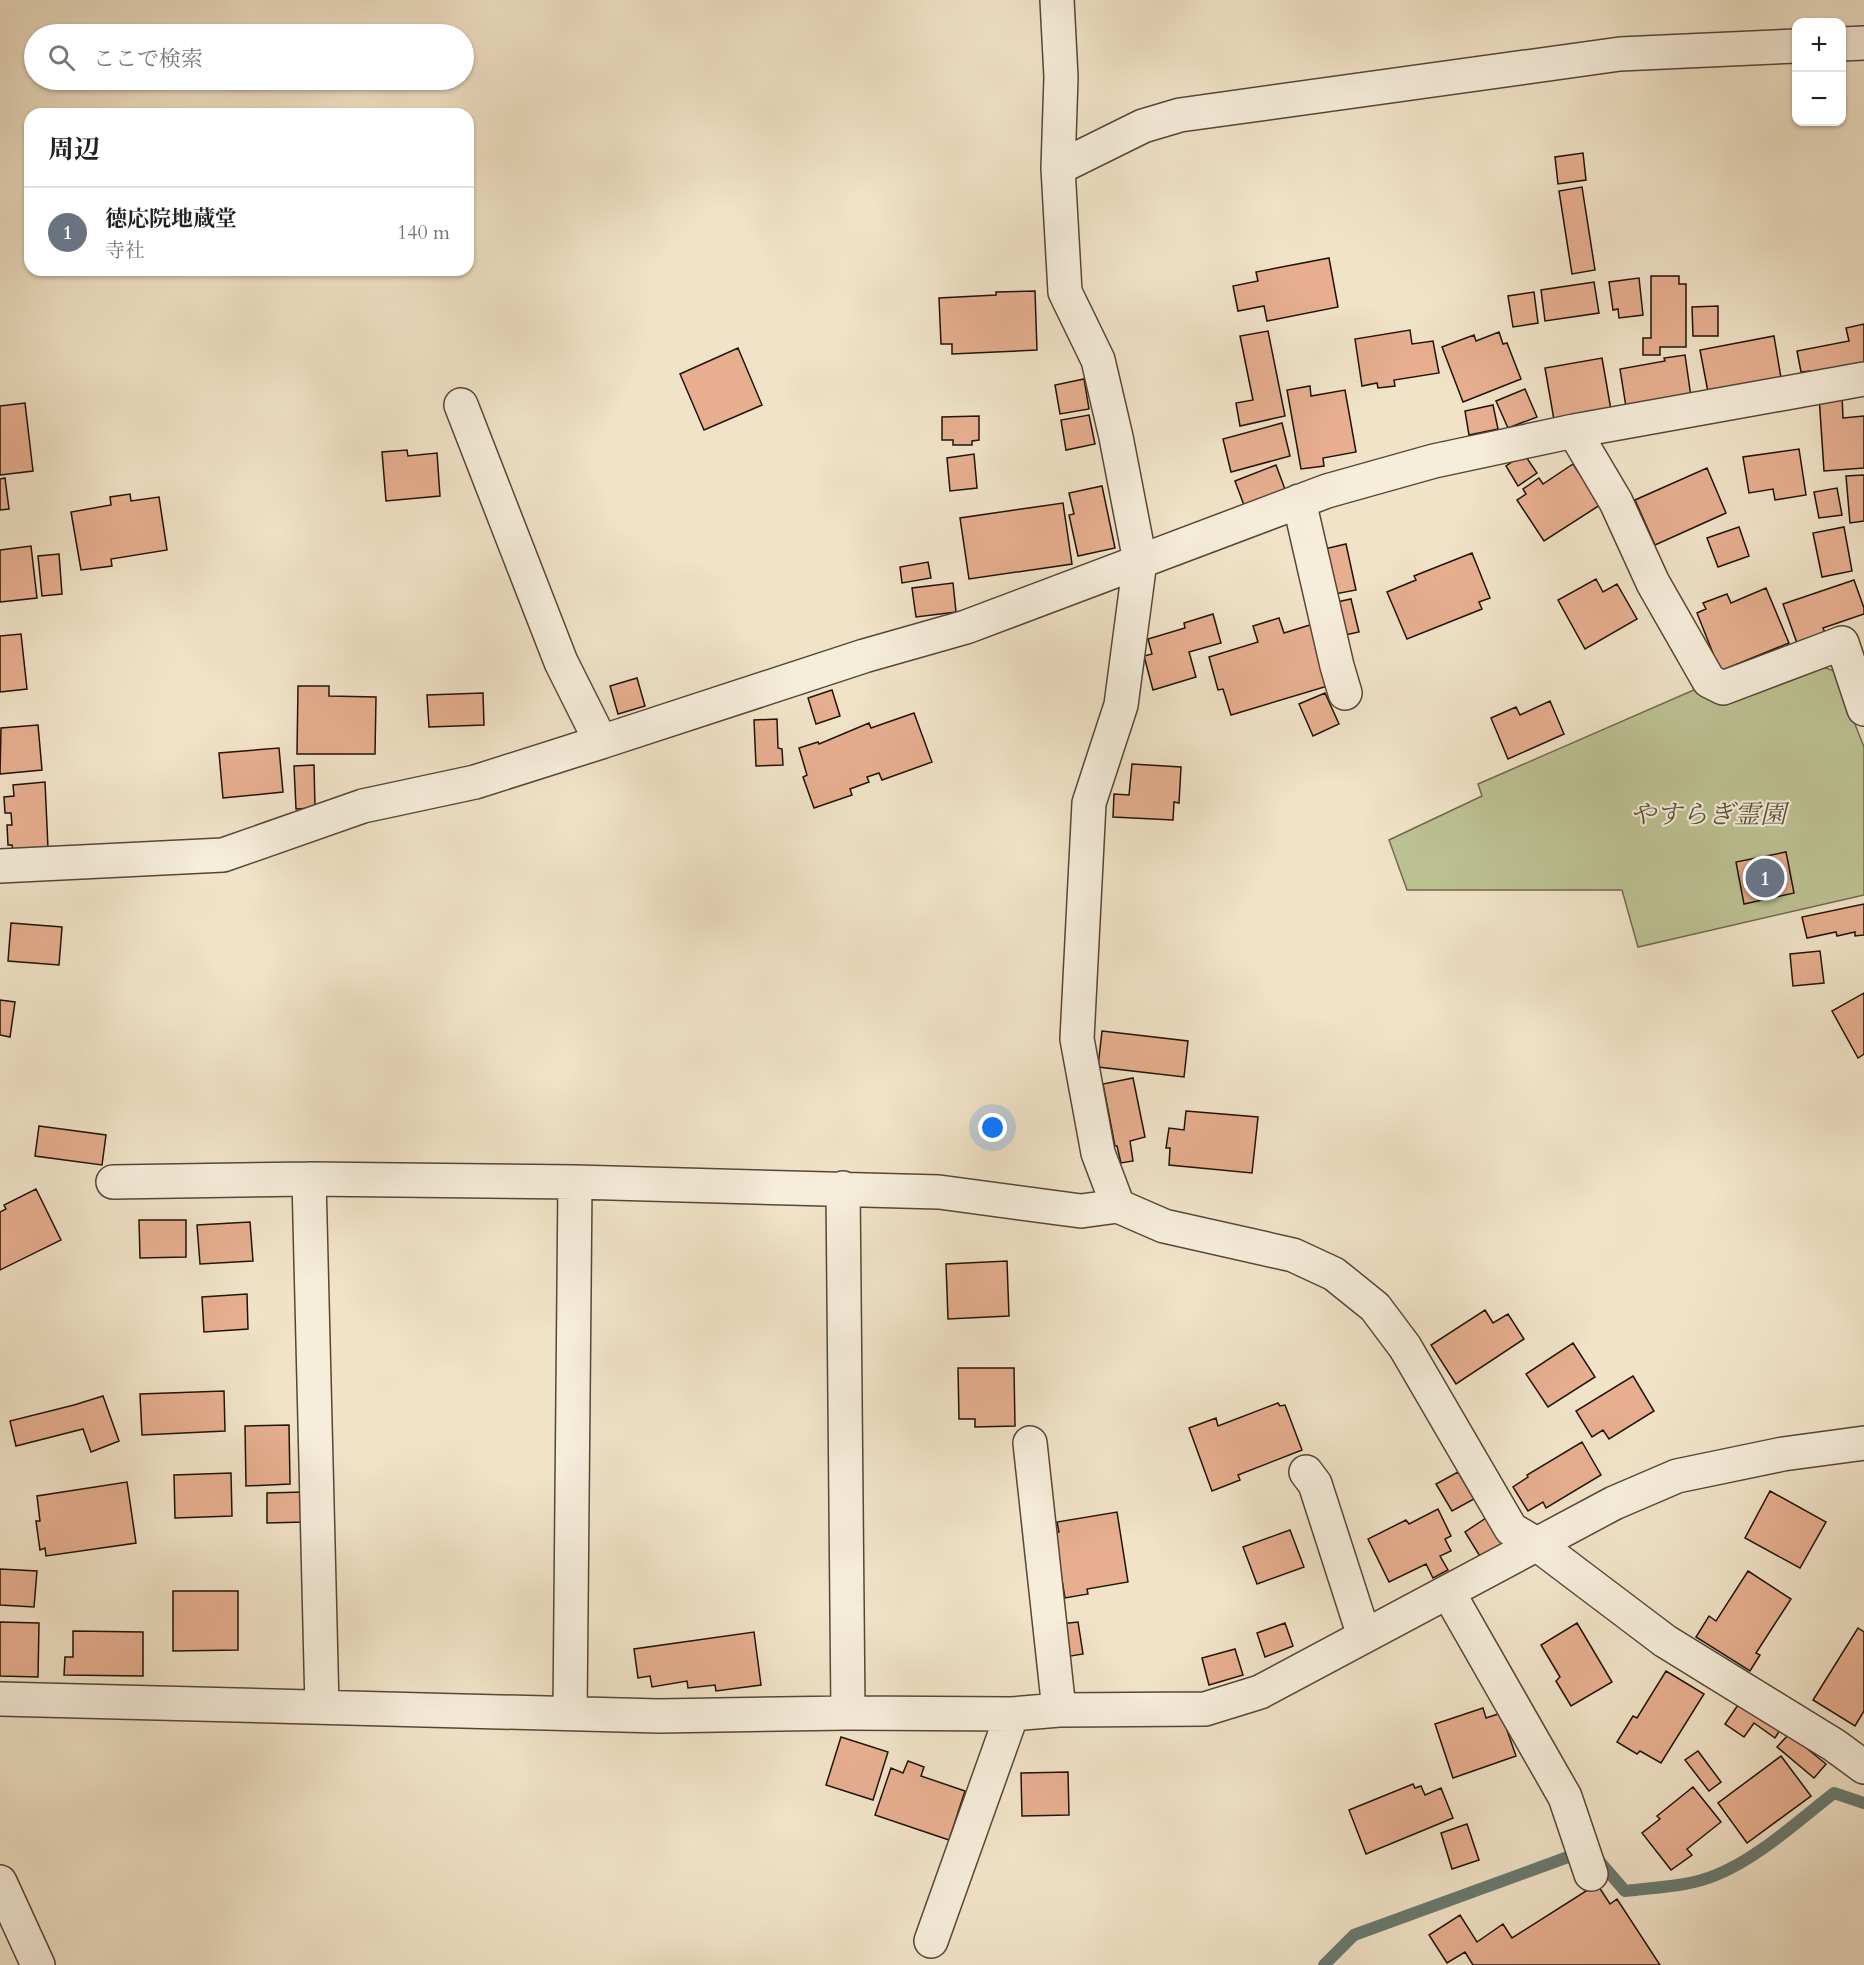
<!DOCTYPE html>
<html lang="ja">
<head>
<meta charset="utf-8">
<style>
	body { margin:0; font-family:Cardo,"Noto Serif JP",serif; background:#f6f6f6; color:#222 }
	.controls { position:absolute; right:18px; top:18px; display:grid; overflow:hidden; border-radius:12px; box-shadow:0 2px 4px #0004 }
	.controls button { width:54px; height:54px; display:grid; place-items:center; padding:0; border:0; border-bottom:2px solid #e0e0e0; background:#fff; color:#222; font:30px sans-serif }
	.you { position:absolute; left:993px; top:1128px; width:21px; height:21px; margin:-15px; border:4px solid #fff; border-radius:50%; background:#1a73e8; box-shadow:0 0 0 9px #1a73e833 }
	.badge { display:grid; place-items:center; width:39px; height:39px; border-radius:50%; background:#111827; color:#fff; font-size:20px; font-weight:700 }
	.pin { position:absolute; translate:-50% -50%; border:3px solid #fff; box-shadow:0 2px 6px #0006 }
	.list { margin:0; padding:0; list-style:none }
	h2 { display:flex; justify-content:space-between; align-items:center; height:78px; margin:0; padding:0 24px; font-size:26px }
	h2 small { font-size:20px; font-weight:400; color:#767676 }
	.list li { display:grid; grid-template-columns:39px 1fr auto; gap:18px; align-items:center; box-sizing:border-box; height:90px; padding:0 24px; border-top:2px solid #e0e0e0 }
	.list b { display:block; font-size:22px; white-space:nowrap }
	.list p { margin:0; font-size:20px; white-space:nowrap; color:#767676 }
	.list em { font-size:20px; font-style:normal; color:#767676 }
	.icon { flex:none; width:33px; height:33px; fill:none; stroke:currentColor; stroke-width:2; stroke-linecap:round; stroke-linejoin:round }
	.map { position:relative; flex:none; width:1864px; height:1965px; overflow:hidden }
	.search { position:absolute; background:#fff; box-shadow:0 2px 4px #0004; left:24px; top:24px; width:450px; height:66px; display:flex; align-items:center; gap:15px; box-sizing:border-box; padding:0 21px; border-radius:33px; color:#767676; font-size:22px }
	.panel { position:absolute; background:#fff; box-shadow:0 2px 4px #0004; left:24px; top:108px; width:450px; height:168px; border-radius:18px }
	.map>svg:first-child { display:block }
	.green { fill:#bdc394; stroke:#6f6b4e; stroke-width:1.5 }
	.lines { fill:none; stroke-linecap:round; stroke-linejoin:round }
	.stream { stroke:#6a7a70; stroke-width:12 }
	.building { fill:#e7af90; stroke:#211307; stroke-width:1.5 }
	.minor-casing { stroke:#554737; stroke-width:36 }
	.minor { stroke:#f6eddb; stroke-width:33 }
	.labels { text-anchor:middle; stroke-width:4.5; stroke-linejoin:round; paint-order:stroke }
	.park-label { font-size:26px; font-style:italic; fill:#585138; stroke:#f6eddb }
</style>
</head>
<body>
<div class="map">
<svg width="1864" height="1965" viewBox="0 0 1864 1965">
	<rect width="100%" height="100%" fill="#f1e3c8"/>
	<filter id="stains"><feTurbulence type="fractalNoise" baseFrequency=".00333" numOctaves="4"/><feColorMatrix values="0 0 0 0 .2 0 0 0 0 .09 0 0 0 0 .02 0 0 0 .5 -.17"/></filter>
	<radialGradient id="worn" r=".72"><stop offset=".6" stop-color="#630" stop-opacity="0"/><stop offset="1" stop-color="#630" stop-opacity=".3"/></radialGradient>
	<path class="green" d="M1818 665 1834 671 1864 747V895L1638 947 1622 890H1407L1389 840 1482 796 1478 784 1696 689Z"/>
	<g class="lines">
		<path class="stream" d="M1324 1965 1354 1935 1568 1857 1600 1862 1625 1891C1655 1887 1688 1887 1716 1875 1757 1859 1799 1820 1834 1793L1864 1803"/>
	</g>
	<path class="building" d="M1583 153 1586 180 1558 184 1555 157Z
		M1582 187 1595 270 1572 274 1559 191Z
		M1329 258 1338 307 1267 321 1264 306 1238 311 1233 286 1258 281 1256 272Z
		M1651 276H1679V284H1686V347H1660V355H1643V338H1651Z
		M1639 278 1643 315 1619 318 1618 309 1613 310 1609 282Z
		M1594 282 1599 313 1545 321 1541 290Z
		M1035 291 1037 350 952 354V344H941L939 298 996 295V292Z
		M1534 292 1538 323 1513 327 1508 296Z
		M1718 306V336H1693L1692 307Z
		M1864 324V365L1811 376 1810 371 1801 372 1797 351 1849 341 1846 328Z
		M1410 330 1412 344 1433 341 1439 373 1394 380 1395 386 1378 388 1377 383 1362 386 1355 339Z
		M1268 331 1285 416 1240 426 1236 403 1253 400 1240 336Z
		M1499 332 1503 344 1507 343 1521 379 1463 402 1442 347 1474 335 1476 341Z
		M1774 336 1781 378 1708 392 1700 350Z
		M738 348 762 405 704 430 680 374Z
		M1685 355 1691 397 1626 407 1620 369 1665 361 1664 358Z
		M1602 358 1611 410 1554 420 1545 368Z
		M1084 379 1089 409 1060 414 1055 385Z
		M1310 386 1311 396 1345 390 1356 452 1323 458 1324 466 1301 469 1287 390Z
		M1525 389 1537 417 1508 428 1496 401Z
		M1842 395 1843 418 1864 416V468L1824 471 1819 396Z
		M25 403 33 471 0 475V406Z
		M1493 405 1498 429 1469 435 1465 411Z
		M1089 415 1095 444 1066 450 1061 420Z
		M979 416V440L972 441V445H953V440H942V417Z
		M1282 423 1290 456 1231 472 1223 439Z
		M1799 449 1806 495 1775 500 1773 489 1749 493 1743 457Z
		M407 450 408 456 437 453 440 496 386 501 382 452Z
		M974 454 977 488 950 491 947 458Z
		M1524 454 1537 473 1518 486 1506 466Z
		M1573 464 1600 505 1544 541 1517 500 1526 494 1523 489 1539 478 1543 484Z
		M1276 465 1286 492 1245 508 1235 481Z
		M1707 468 1726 513 1655 545 1635 500Z
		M1864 475V521L1850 523 1846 476Z
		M5 478 9 509 0 510V479Z
		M1102 486 1115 548 1078 556 1069 515 1074 514 1069 493Z
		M1837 488 1842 515 1819 518 1814 492Z
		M130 494 131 501 159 497 167 550 111 559 112 566 81 570 71 512 111 505 110 497Z
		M1063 503 1072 564 969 579 960 518Z
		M1739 527 1749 556 1718 567 1707 538Z
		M1844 527 1852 571 1822 577 1813 533Z
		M1346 544 1356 590 1330 595 1320 550Z
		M31 546 37 598 0 602V550Z
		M1472 553 1490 598 1479 602 1482 609 1407 639 1387 592 1416 580 1414 576Z
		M59 554 62 594 42 596 38 556Z
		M928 562 931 578 902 583 900 567Z
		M1596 579 1603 592 1617 584 1637 619 1585 649 1558 600Z
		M1854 580 1864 608V614L1823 628 1825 633 1797 643 1783 604Z
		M953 583 956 612 916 617 912 588Z
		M1766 588 1789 643 1720 671 1697 613 1706 609 1703 603 1727 594 1731 603Z
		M1351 599 1359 632 1340 636 1332 603Z
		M1213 614 1221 643 1189 652 1196 677 1153 690 1144 656 1152 654 1148 639 1185 628 1184 623Z
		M1279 618 1284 633 1313 624 1331 685 1231 715 1223 689 1218 690 1209 657 1258 642 1253 626Z
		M21 634 27 689 0 692V636Z
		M637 678 645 706 618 714 610 686Z
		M298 686H329V696L376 697 375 754H297Z
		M832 690 840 716 816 724 808 698Z
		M483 693 484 725 429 727 427 695Z
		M1325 693 1339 724 1313 736 1299 704Z
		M1550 701 1564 734 1508 759 1491 718 1516 707 1520 715Z
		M914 713 932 762 882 780 879 773 867 777 869 782 850 789 852 795 814 808 803 777 807 775 799 748 818 742 819 744 869 723 871 728Z
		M777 719 778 748 782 749 783 765 756 766 754 720Z
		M38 725 42 770 0 774 1 728Z
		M279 748 283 792 223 798 219 753Z
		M1132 764 1181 767 1179 803 1174 802 1173 820 1113 817 1114 794 1129 795Z
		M314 765 315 808 296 809 294 766Z
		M45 782 48 848 13 850 12 845H8L7 825H12L11 813H5L4 797 14 796 13 785Z
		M1786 852 1794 893 1744 904 1736 862Z
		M1864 904V935L1855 936V932L1837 936 1836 932 1807 938 1802 917Z
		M11 923 62 927 59 965 8 961Z
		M1820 951 1824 983 1793 986 1790 954Z
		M1864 993V1054L1858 1058 1832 1011Z
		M0 1000 15 1002 10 1037 0 1035Z
		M1102 1031 1188 1041 1184 1077 1098 1067Z
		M1133 1078 1145 1137 1130 1141 1133 1161 1121 1163 1117 1146H1115L1103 1084Z
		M1186 1111 1258 1117 1252 1173 1169 1165 1170 1148H1166L1169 1128 1184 1130Z
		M39 1126 106 1135 102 1165 35 1156Z
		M36 1189 61 1240 0 1270V1212L6 1209 4 1205Z
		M139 1220H186V1257L140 1258Z
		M250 1222 253 1261 200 1264 197 1225Z
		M1007 1261 1009 1316 948 1319 946 1264Z
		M247 1294 248 1329 204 1332 202 1297Z
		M1485 1310 1493 1323 1508 1314 1524 1339 1456 1384 1431 1345Z
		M1573 1343 1595 1377 1548 1407 1526 1374Z
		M958 1368H1014L1015 1426 975 1427V1419H959Z
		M1633 1376 1654 1411 1609 1439 1603 1430 1592 1437 1576 1411Z
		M224 1391 225 1431 142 1435 140 1394Z
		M103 1396 119 1441 91 1452 83 1429 16 1446 10 1421 74 1405Z
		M1278 1403 1280 1406 1285 1405 1302 1450 1238 1475 1240 1480 1212 1491 1189 1428 1216 1418 1218 1426Z
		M289 1425 290 1484 246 1486 245 1426Z
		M1582 1442 1601 1475 1546 1508 1543 1502 1528 1511 1513 1487 1528 1477 1527 1475Z
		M1458 1472 1474 1499 1452 1511 1436 1484Z
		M231 1473 232 1516 175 1518 174 1475Z
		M127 1482 136 1543 46 1556 45 1548 40 1550 36 1521H40L37 1496Z
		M1770 1491 1826 1522 1800 1568 1745 1538Z
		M303 1492 304 1522 267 1523V1493Z
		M1438 1509 1451 1536 1445 1539 1451 1551 1440 1556 1448 1570 1433 1578 1426 1564 1389 1582 1368 1539 1406 1520 1409 1524Z
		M1117 1512 1128 1582 1087 1589 1088 1594 1065 1598 1054 1533 1059 1532 1057 1522Z
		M1486 1518 1503 1545 1481 1558 1465 1532Z
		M1290 1530 1304 1567 1257 1584 1243 1547Z
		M0 1569 37 1571 34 1607 0 1605Z
		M1748 1571 1791 1599 1756 1653 1760 1655 1750 1671 1696 1637 1709 1616 1716 1621Z
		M173 1591H238V1650L173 1651Z
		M0 1622 39 1623 38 1677 0 1676Z
		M1078 1622 1083 1654 1065 1657 1060 1624Z
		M1285 1623 1293 1646 1265 1657 1257 1633Z
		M1577 1623 1612 1682 1571 1706 1556 1681 1560 1677 1541 1645Z
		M1858 1628 1864 1632V1711L1855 1726 1813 1700Z
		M73 1631 143 1632V1676L64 1675 65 1657H73Z
		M754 1632 761 1685 716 1691 715 1685 688 1688 687 1681 652 1687 650 1676 638 1678 634 1649Z
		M1235 1649 1243 1675 1209 1685 1202 1658Z
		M1666 1671 1704 1694 1661 1763 1640 1751 1637 1754 1617 1742 1633 1716 1637 1718Z
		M1740 1702 1780 1730 1775 1738 1754 1723 1744 1737 1725 1724Z
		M1483 1708 1486 1718 1501 1713 1516 1756 1453 1778 1435 1724Z
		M1789 1734 1826 1764 1814 1778 1777 1747Z
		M841 1737 888 1752 873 1800 826 1785Z
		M1698 1751 1721 1782 1709 1791 1685 1760Z
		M1781 1756 1811 1796 1747 1843 1718 1803Z
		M908 1761 924 1767 921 1776 965 1791 949 1840 875 1815 891 1768 903 1773Z
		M1068 1772 1069 1815 1022 1816 1021 1773Z
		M1413 1784 1415 1788 1421 1786 1425 1795 1441 1788 1453 1818 1366 1854 1349 1810Z
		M1693 1787 1721 1822 1687 1849 1692 1855 1671 1870 1642 1833 1660 1819 1657 1816Z
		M1467 1824 1479 1860 1452 1869 1441 1833Z
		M1597 1884 1610 1904 1617 1899 1660 1965H1473L1465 1952 1447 1963 1429 1935 1460 1915 1477 1942 1503 1924 1512 1938Z"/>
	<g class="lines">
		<defs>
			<path id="minor" d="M1057 0 1061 77 1058 168 1065 292 1098 360 1116 437 1140 561 1121 705 1089 803 1077 1039 1098 1153 1118 1206
				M1842 44 1864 43
				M1058 168 1143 126 1180 115 1620 54 1796 46
				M461 405 561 662 601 742 864 656 966 627 1327 491 1434 461 1574 431 1864 379
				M1574 431 1616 502 1653 583 1709 681 1723 688 1842 643 1864 709
				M1299 501 1337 666 1345 693
				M0 866 223 855 363 806 475 782 601 742
				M113 1182 309 1179
				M843 1188 848 1713
				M1030 1443 1059 1710
				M1306 1472 1315 1484 1364 1636
				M1448 1592 1565 1797 1591 1874
				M0 1699 659 1716 848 1713 1012 1714 1059 1710 1205 1709 1260 1692 1614 1503 1677 1476 1783 1454 1864 1443
				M322 1707 309 1179 575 1182 939 1192 1081 1211 1118 1206 1164 1226 1293 1255 1334 1274 1375 1307 1405 1347 1511 1529 1538 1545 1665 1641 1834 1745 1864 1767
				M570 1713 575 1182
				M0 1882 38 1965
				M931 1941 1012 1714"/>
		</defs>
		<use href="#minor" class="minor-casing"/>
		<use href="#minor" class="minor"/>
	</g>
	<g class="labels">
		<g class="park-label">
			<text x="1708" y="823">やすらぎ霊園</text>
		</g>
	</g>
	<rect width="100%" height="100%" filter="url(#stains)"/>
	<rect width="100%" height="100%" fill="url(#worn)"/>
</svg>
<div class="controls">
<button>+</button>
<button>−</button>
</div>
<div class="you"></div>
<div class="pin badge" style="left:1765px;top:878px;background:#6b7280">1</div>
<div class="search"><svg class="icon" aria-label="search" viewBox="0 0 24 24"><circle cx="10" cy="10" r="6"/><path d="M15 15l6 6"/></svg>ここで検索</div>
<section class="panel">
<h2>周辺<small></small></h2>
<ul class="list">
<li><span class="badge" style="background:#6b7280">1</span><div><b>徳応院地蔵堂</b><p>寺社</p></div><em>140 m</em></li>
</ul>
</section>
</div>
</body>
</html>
